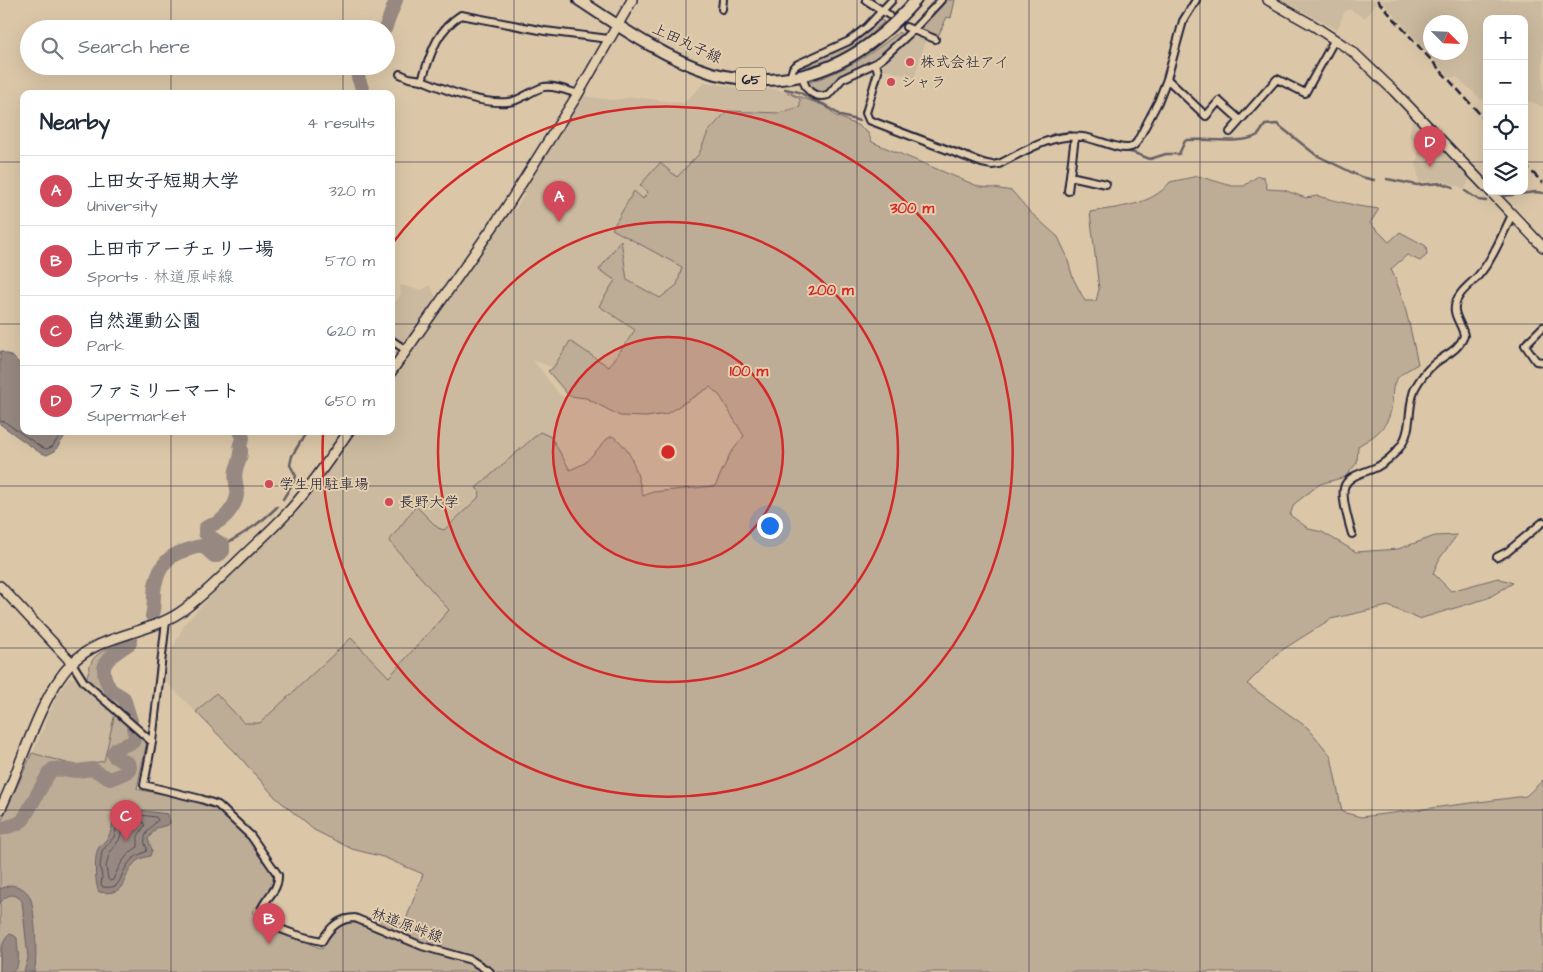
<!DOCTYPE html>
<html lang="en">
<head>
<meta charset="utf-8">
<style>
	body { margin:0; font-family:"Architects Daughter","Klee One",sans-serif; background:#f2f2f3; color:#1f2937 }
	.controls { position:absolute; right:15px; top:15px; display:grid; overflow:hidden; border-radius:10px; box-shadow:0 5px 20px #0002 }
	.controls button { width:45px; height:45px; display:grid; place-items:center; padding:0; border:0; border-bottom:1px solid #e0e1e3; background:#fff; color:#1f2937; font:25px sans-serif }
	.compass { position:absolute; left:1423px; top:15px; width:45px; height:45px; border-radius:50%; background:#fff; box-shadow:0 5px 20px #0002; rotate:114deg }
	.you { position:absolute; left:769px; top:525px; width:18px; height:18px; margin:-12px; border:4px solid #fff; border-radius:50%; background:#1a73e8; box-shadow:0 0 0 8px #1a73e833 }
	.badge { display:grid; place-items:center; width:32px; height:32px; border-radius:50%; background:#d1495b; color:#fff; font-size:16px; font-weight:700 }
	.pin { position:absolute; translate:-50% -41px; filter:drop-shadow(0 1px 2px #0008) }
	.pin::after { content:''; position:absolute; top:26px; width:18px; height:15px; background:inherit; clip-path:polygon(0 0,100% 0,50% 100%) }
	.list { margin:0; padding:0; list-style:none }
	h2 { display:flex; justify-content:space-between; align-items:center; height:65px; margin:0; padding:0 20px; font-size:21px }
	h2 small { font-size:16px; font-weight:400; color:#747a83 }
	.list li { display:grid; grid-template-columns:32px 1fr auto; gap:15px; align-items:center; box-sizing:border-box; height:70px; padding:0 20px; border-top:1px solid #e0e1e3 }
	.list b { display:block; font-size:19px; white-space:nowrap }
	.list p { margin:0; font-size:16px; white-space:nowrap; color:#747a83 }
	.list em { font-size:16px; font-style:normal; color:#747a83 }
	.icon { flex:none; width:28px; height:28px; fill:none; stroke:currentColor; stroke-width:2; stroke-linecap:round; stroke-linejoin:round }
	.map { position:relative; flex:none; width:1543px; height:972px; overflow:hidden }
	.search { position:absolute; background:#fff; box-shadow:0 5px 20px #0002; left:20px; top:20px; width:375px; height:55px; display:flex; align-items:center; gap:12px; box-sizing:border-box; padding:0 18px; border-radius:28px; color:#747a83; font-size:19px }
	.panel { position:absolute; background:#fff; box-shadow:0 5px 20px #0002; left:20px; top:90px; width:375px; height:345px; border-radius:10px }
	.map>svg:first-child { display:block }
	.built { fill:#cbba9f; fill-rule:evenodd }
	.green { fill:#bdac96; stroke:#706768 }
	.water { fill:#978981; stroke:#686065 }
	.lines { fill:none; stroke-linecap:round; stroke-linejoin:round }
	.shore { stroke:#514b57; stroke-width:1 }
	.stream { stroke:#686065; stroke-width:2.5 }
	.river { stroke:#978981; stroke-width:14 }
	.minor-casing { stroke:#22223b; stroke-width:10 }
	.tertiary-casing { stroke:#22223b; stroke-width:12 }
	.primary-casing { stroke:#22223b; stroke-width:14 }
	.minor { stroke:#e3cead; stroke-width:6 }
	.tertiary { stroke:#e3cead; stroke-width:9 }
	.primary { stroke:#e3cead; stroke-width:10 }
	.rail { stroke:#22223b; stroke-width:2.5; stroke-dasharray:8 4; stroke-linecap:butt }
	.grid { fill:none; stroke:#22223b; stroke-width:1; stroke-opacity:0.55 }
	.ring { fill:none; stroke:#d62828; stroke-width:2.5 }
	.poi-dot { fill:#d1495b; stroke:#e3cead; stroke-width:2 }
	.labels { text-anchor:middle; stroke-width:4; stroke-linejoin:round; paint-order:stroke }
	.shield { fill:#e3cead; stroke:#5c565d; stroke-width:1 }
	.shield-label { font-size:14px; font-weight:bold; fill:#22223b }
	.street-label { font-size:15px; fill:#22223b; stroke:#e3cead }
	.poi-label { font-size:15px; fill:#22223b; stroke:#e3cead; text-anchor:start }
	.centre { fill:#d62828; stroke:#e3cead; stroke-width:2.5 }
	.ring-label { font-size:15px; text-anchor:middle; font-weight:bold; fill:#d62828; stroke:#e3cead; stroke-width:4; stroke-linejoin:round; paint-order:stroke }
</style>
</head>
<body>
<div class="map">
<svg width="1543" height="972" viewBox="0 0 1543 972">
	<rect width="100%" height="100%" fill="#dbc7a8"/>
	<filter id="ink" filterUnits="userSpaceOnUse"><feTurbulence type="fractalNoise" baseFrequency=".02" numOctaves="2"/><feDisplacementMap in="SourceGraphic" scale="10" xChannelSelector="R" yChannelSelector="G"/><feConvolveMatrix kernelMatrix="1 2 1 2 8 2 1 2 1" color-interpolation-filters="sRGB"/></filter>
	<g filter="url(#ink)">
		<path class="built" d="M1282 0H1374L1376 3 1365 18 1349 9 1344 13 1337 30Z
			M1381 0H1543V107L1532 102 1524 101V19H1487V102L1480 98 1459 79 1455 77 1450 78ZM1430 22H1460V52H1430Z
			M913 36 926 40 914 78 881 68 884 62Z
			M705 82 739 88 777 89 799 97 801 99 800 107 779 113 727 111 708 132 699 154 677 177 640 185 649 192 643 200 635 192 612 229 682 267 677 285 660 298 627 280 621 241 599 270 616 280 599 306 635 329 609 367 570 341 553 368 533 360 560 395 565 397 586 398 620 416 666 414 710 387 720 396 744 436 730 454 715 486 653 492 643 496 633 458 612 436 607 439 585 463 570 470 551 437 476 488 480 492 478 498 444 530 438 528 389 541 449 611 389 677 351 639 260 723H244L216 693 196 712 165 681 169 656 185 623 228 578 279 530 308 497 348 443 335 431H391V379L507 214 516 208 524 196 527 184 582 96 612 100 634 97 684 103Z
			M1413 116 1471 176 1465 189 1442 180 1419 182 1416 164 1421 142 1409 137Z
			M400 285 422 290 430 285 437 299 406 344 391 335V308L401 294Z
			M69 678H77L115 713 104 761 77 766 33 753 56 697Z"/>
		<path class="green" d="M945 0H955L951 18 947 17 938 36 923 31 922 27Z
			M882 20 884 22C861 44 835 62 803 67L808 62 851 44 879 21Z
			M899 32 902 35 900 38 881 54 826 91C818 93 810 91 807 83 842 72 871 55 899 32Z
			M787 92 825 106 836 116 859 126 868 133 872 142 980 187 994 188 1012 191 1030 212 1058 237 1066 254 1073 278 1085 301H1096L1099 289 1090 212C1117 207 1152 206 1170 182L1198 176 1232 186H1244L1258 176 1264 177 1267 189 1284 190 1306 198 1317 196 1358 206 1379 209 1370 223 1389 242 1400 232 1426 246 1427 255 1420 261 1407 255 1391 269C1405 299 1411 332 1418 364 1410 369 1398 374 1394 384 1392 389 1393 397 1392 403 1390 426 1377 435 1358 446L1357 463 1345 477 1320 484 1294 504 1290 515 1309 529 1322 532 1356 552 1398 549 1435 536 1457 535 1440 558 1433 573 1451 591 1498 578 1513 583 1488 598 1419 619 1388 606 1331 619 1279 652 1247 684 1308 728 1331 756 1342 812 1361 817 1526 796 1543 780V972H0V824L32 753 77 766 104 761 115 713 147 741 137 789C158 794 197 798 215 808 234 817 251 841 263 858 267 864 276 873 275 881 273 890 258 905 252 912L268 924 322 949C330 935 341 918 360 924L373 914H379L404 925 423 874 383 857 352 849 314 830 275 797 238 755 196 712 216 693 244 723H260L351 638 389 677 449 610 389 541 416 506 438 528 444 530 478 498 480 492 476 488 540 432 551 437 570 470 585 463 607 439 612 436C633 448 637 474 643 496L653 492 715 486 730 454 744 436 720 396 710 387 666 414 646 417 620 416 586 398 569 396 548 371 553 368 570 341 609 367 635 330 599 306 615 280 599 270 621 240 627 280 660 298 677 285 682 267 612 229 634 191 643 199 648 192 640 185 660 163 677 177 699 154 708 132 727 111 779 113 800 107V99Z
			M137 639C133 644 128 650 123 654 110 663 102 664 109 683L127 693 128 696 135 723 117 709 86 680C88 674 89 666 92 661 98 649 125 643 137 639Z"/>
		<path class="water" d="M0 351 12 356 24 368V431H68L55 451 47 455 39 452 0 424Z
			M121 808 168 814 170 823 168 825 156 828 148 839 152 850 150 856C146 857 141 858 138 860 120 873 131 897 99 892 95 886 94 856 98 849 99 845 104 843 106 840 112 833 113 821 115 813L118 809Z
			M10 885C19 886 26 889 30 897 35 908 38 961 34 972H24L28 958 22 901C15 892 5 894 0 904V889Z
			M10 934 15 936 17 938C17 947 22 966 13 971 10 972 4 972 0 972 0 959 0 941 10 934Z"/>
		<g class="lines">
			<path class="shore" d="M0 421 5 422 41 447 46 449 52 447 63 431
				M123 813 156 817 158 820C150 828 140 837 147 848L146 852C137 855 130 859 125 869 118 881 121 889 103 887L101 884 102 877 100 866 102 851 114 837 120 815Z
				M127 820 143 822 145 825 138 836V847C125 854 119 866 113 880L110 881 108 879 106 867 109 854 119 840 125 822Z"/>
			<path class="stream" d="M785 89 799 92 811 99 825 105 841 116 860 121
				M874 118 986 160 990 162 1005 158
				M1112 148 1134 153 1150 159 1166 154H1179L1185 141 1187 140C1207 138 1241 145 1258 135 1261 132 1262 129 1265 125L1277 124 1316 155 1361 177 1374 180
				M1016 152 1054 134 1071 132
				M1387 179 1417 185 1441 183 1453 187
				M1465 191 1479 200 1486 201
				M1504 196 1536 192 1543 193
				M283 499 293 483 296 476 290 465 292 456 307 431
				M223 545C244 534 261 523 277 507
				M0 833 4 828"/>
			<path class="river" d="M385 29 396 0
				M360 66 358 77 364 94
				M152 616C155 604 153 595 155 585 160 565 168 555 187 550 193 548 197 546 203 546L214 556H218L223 551V545L205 533V528C209 525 214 525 218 522 228 516 239 501 237 489 236 481 234 479 236 470 239 461 243 454 240 444L243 438 240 431
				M130 643C110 657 94 663 111 690L124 698 131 721
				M0 829 17 824 23 820 49 773 53 769 77 771 92 769 110 779 129 771 130 767 128 763 115 757 113 753 117 748 133 742 135 735 133 728"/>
			<defs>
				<path id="minor" d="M866 0 889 15
					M722 9 723 0
					M906 27 935 39
					M876 63 878 72 866 113 869 120 982 163 992 165 999 164C1025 151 1052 133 1083 137 1095 138 1122 152 1131 147 1133 147 1136 143 1137 142L1158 102 1167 79 1183 21 1196 0
					M400 74 409 78 422 80
					M803 76C804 90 814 99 828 95L842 79 876 63 884 57 913 30 941 0
					M790 78 793 68 798 64 849 41 867 27 892 0
					M1167 79 1206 116 1219 101 1240 120
					M578 94C568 91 554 85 544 87 531 90 521 101 508 102 478 104 449 91 422 80 431 53 436 31 461 15L545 31 609 39
					M1230 132 1277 79 1305 93 1335 39
					M1070 176 1106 184
					M1068 191 1075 137
					M1543 327 1525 345 1536 361 1543 362
					M391 340 406 350
					M1352 534C1349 523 1340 495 1345 485 1351 474 1367 472 1377 467 1386 462 1394 455 1400 447 1413 430 1407 406 1415 388 1420 379 1427 370 1434 364 1446 354 1458 351 1464 336 1463 326 1453 316 1455 306 1457 293 1470 285 1478 276 1493 259 1502 235 1512 215
					M1497 557 1507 552 1543 522
					M166 621 152 742 144 785 201 799 218 805 251 836 278 875C279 890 267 896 262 908 265 930 304 937 322 941 329 928 339 918 355 918L422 946 471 960 490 972
					M72 663 84 682 152 742"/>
				<path id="tertiary" d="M1268 0 1314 26 1352 51 1394 91 1487 188
					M1490 191 1543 247
					M391 372 506 208 578 94 632 0
					M0 586 72 663
					M0 810C22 766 38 699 71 664 100 634 145 635 179 613 200 599 218 580 236 563 254 545 273 529 290 510 312 486 330 458 349 431"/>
				<path id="primary" d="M579 0C620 27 664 58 712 73 730 78 749 80 768 80 830 78 877 45 916 0"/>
			</defs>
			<use href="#minor" class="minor-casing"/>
			<use href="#tertiary" class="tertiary-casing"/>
			<use href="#primary" class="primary-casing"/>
			<use href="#minor" class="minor"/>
			<use href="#tertiary" class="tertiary"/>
			<use href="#primary" class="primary"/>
			<path class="rail" d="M1377 0 1487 122
				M1524 164 1543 183"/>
		</g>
	</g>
	<path class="grid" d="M171 0V29M343 0V29M514 0V972M686 0V972M857 0V972M1029 0V972M1200 0V972M1372 0V972M171 66V94M343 66V94M0 162H24M391 162H1487M1524 162H1543M0 324H24M391 324H1543M171 431V972M343 431V972M0 486H1543M0 648H1543M0 810H1543"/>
	<circle cx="668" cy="452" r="115" fill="#d62828" fill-opacity=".12"/>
	<g class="ring">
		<circle cx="668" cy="452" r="115"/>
		<circle cx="668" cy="452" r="230"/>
		<path d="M392 244A345 345 0 1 1 323 434"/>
	</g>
	<g class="poi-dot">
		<circle cx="910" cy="62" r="5"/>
		<circle cx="891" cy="82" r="5"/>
		<circle cx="269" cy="484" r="5"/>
		<circle cx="389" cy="502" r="5"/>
	</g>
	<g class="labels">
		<rect class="shield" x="736" y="67.5" width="30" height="23" rx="4"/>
		<g class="shield-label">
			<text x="751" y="84">65</text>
		</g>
		<g class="street-label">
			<text transform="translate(687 43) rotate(25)" y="5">上田丸子線</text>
			<text transform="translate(407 925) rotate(20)" y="5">林道原峠線</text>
		</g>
		<g class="poi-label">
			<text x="920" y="67">株式会社アイ</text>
			<text x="901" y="87">シャラ</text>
			<text x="279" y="489">学生用駐車場</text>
			<text x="399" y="507">長野大学</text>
		</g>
	</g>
	<circle cx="668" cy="452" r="8" class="centre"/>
	<g class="ring-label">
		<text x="912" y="213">300 m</text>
		<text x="831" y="295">200 m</text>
		<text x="749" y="376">100 m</text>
	</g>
</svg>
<div class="controls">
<button>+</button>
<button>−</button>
<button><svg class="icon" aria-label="locate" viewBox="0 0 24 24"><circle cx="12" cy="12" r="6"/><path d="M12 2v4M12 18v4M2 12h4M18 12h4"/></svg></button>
<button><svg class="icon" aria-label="layers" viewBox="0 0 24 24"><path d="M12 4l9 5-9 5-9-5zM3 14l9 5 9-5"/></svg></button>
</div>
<svg class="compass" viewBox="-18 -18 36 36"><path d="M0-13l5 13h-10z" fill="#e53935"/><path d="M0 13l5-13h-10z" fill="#747a83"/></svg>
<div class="you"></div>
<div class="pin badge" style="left:559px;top:222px">A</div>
<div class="pin badge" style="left:269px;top:944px">B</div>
<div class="pin badge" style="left:126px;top:841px">C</div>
<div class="pin badge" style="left:1430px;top:167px">D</div>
<div class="search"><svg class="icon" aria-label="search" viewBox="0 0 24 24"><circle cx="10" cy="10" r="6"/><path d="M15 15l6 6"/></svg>Search here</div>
<section class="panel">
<h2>Nearby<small>4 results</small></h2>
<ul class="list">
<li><span class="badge">A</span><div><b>上田女子短期大学</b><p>University</p></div><em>320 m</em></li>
<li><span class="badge">B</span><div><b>上田市アーチェリー場</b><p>Sports · 林道原峠線</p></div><em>570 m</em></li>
<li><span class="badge">C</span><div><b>自然運動公園</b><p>Park</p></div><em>620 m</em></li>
<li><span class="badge">D</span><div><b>ファミリーマート</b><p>Supermarket</p></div><em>650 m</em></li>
</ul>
</section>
</div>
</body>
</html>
